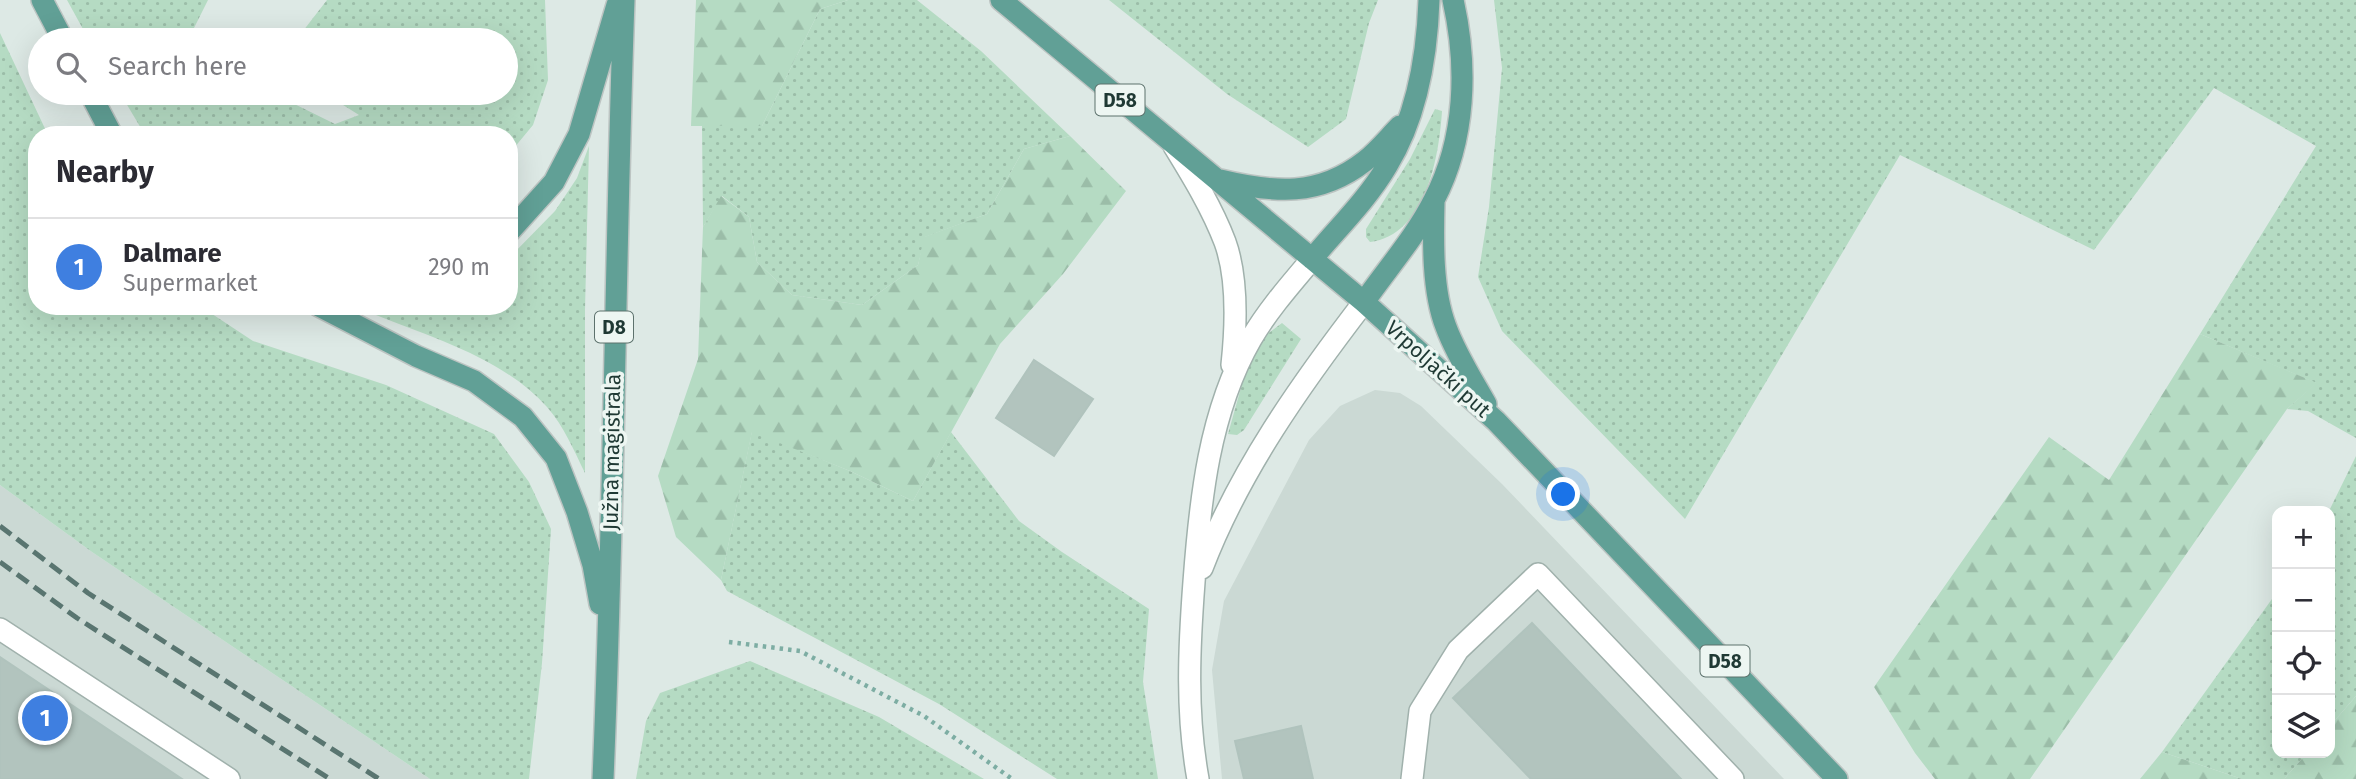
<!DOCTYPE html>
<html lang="en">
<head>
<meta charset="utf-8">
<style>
	body { margin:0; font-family:"Fira Sans",sans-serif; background:#f2f2f3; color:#2b2b33 }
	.controls { position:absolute; right:21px; bottom:21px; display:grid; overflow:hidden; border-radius:14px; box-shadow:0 7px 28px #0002 }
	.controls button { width:63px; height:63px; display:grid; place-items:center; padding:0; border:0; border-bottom:2px solid #e1e1e2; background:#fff; color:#2b2b33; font:35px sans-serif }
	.you { position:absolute; left:1564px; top:495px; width:24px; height:24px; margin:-18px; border:5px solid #fff; border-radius:50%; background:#1a73e8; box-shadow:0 0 0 10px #1a73e833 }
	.badge { display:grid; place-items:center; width:46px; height:46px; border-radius:50%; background:#ea580c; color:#fff; font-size:23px; font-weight:700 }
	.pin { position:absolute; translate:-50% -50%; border:4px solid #fff; box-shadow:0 2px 7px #0006 }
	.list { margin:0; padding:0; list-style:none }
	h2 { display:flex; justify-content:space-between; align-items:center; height:91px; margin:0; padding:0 28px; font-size:30px }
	h2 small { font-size:23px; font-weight:400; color:#7c7c81 }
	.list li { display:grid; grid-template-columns:46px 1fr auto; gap:21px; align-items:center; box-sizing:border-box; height:98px; padding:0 28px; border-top:2px solid #e1e1e2 }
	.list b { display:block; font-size:26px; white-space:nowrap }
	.list p { margin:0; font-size:23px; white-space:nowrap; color:#7c7c81 }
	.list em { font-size:23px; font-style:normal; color:#7c7c81 }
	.icon { flex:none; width:38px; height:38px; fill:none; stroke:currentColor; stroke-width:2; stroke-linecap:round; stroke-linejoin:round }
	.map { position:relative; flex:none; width:2356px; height:779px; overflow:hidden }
	.search { position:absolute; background:#fff; box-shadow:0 7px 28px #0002; left:28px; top:28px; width:490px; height:77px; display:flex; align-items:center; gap:18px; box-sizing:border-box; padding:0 24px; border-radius:38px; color:#7c7c81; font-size:26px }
	.panel { position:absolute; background:#fff; box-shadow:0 7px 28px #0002; left:28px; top:126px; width:490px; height:189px; border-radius:28px }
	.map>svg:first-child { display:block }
	.built { fill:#cbd9d4 }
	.grass { fill:url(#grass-dots) }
	.forest { fill:url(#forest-firs) }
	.building { fill:#b2c4be; stroke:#b0c3bd; stroke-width:2 }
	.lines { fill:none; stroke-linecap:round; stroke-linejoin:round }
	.service-casing { stroke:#a0b1ac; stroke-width:24 }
	.tertiary-casing { stroke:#a0b1ac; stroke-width:24 }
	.primary-casing { stroke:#bcc4c2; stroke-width:24 }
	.path { stroke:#7dada3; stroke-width:4.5; stroke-dasharray:3.5 5; stroke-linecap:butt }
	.service { stroke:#fff; stroke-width:21 }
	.tertiary { stroke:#fff; stroke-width:21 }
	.primary { stroke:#61a096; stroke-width:21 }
	.rail { stroke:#597570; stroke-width:5; stroke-dasharray:14 7; stroke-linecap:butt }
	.labels { text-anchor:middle; stroke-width:7; stroke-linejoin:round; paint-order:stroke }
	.shield { fill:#edf6f2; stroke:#5d726d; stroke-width:2 }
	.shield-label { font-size:19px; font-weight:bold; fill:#1f3934 }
	.street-label { font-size:21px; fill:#1f3934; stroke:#edf6f2 }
</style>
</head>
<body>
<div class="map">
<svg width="2356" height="779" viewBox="0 0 2356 779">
	<defs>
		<pattern id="grass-dots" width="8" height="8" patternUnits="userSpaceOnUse" patternTransform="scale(1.75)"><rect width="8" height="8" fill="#b5dbc3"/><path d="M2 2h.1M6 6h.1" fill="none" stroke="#9bbda8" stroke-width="1.8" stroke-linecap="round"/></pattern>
		<pattern id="forest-firs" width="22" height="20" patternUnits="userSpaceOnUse" patternTransform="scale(1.75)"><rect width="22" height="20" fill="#b5dbc3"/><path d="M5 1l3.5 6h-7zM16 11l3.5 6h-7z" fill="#9bbda8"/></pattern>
	</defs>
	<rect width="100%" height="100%" fill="#dde9e5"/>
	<path class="built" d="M1375 390 1400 393 1421 406 1502 484 1784 779H1222L1212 670 1224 601 1309 440 1340 406Z
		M0 485 92 552 430 779H0Z"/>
	<path class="grass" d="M67 0H208L188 40H89Z
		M327 0H545L548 80 533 125 509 154V135H145L120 93H272L335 124 359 115 324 93H506V40H296Z
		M848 0H917L981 51 1070 136 1024 149 987 214 925 237 918 265 862 305 792 295 757 262 749 217 722 196 703 227 702 126H762L820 9Z
		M1109 0H1378L1369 23 1346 119 1308 147 1227 94Z
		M1494 0H2356V438L2308 411 2287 409 2316 383 2200 334 2316 146 2214 88 2094 250 1900 155 1685 519 1502 331 1478 277 1489 207 1502 68Z
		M0 33 48 135H37V306H200L253 341 386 385 494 434 529 482 551 529 542 663 529 779H430L92 552 0 485Z
		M1435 109 1442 111C1439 157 1426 235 1370 242L1366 237V229L1410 159Z
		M589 146 585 310V473C574 451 564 426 547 407 504 359 434 338 376 315L419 306H509V258L555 211 577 178Z
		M1282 323 1301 339 1244 430 1237 435 1228 434 1246 370 1266 335Z
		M752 431 850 471 913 501 951 432 1019 521 1062 552 1149 609 1143 682 1158 779H1057L939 704 727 591 721 580Z
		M2356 456V696L2330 726 2329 511Z
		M2277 592V753H2307L2284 779H2242L2162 752Z
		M750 661 879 717 984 779H636L646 721 660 693Z"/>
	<path class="forest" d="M696 0H848L820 9 762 126H691Z
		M1070 136 1126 191 1063 274 1000 344 913 501 850 471 752 432 721 580 676 537 658 476 698 359 703 227 721 196 749 217 757 262 792 295 862 305 918 265 924 237 987 214 1024 149Z
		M2200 334 2317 383 2287 409 2030 779H1935L1915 753 1874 687 2049 437 2109 480Z
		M2356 696V779H2284L2307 753H2330V726Z
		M2162 752 2242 779H2140Z"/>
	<path class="building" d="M1034 360 1093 399 1054 456 996 418Z
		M1532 623 1681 779H1531L1453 698Z
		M0 657 182 779H0Z
		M1301 726 1313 779H1244L1235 741Z"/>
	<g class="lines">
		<defs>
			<path id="service" d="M0 629 229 779
				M1412 779 1420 711 1458 650 1538 574 1733 779"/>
			<path id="tertiary" d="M1174 146C1193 177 1212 208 1225 242 1238 278 1236 328 1232 365
				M1202 568C1239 471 1301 384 1364 302
				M1198 779C1186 713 1189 648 1194 582 1200 501 1209 412 1251 339 1268 310 1290 285 1312 259"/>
			<path id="primary" d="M42 0 63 40
				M1001 0 1364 302 1496 421 1837 779
				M90 93 112 135
				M1220 180C1274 193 1319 197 1365 161 1378 151 1389 137 1400 126
				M1434 202C1433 240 1432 291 1446 327 1456 354 1472 379 1486 404
				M509 232 554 182 579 134 617 5
				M1312 259C1337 229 1367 200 1387 166 1417 117 1427 57 1429 0
				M1364 302C1387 269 1416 236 1434 200 1466 139 1468 66 1453 0
				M319 306 416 356 474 381 523 417 556 458 577 512 593 565 600 604
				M603 779C614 519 615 260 624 0"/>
		</defs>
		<use href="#service" class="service-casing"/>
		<use href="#tertiary" class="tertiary-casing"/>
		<use href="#primary" class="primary-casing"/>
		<path class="path" d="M729 642 800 651 924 716 1012 779"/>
		<use href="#service" class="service"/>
		<use href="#tertiary" class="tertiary"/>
		<use href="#primary" class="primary"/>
		<path class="rail" d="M0 526 88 593 379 779
			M0 562 77 618 330 779"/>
	</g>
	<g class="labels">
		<g class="shield">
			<rect x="1095.5" y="84.5" width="49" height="31" rx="5"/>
			<rect x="595" y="311.5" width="38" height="31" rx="5"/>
			<rect x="1700.5" y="645.5" width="49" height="31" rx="5"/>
		</g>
		<g class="shield-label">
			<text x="1120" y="107">D58</text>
			<text x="614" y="334">D8</text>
			<text x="1725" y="668">D58</text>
		</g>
		<g class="street-label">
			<text transform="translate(1438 369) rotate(42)" y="7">Vrpoljački put</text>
			<text transform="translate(612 452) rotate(-89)" y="7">Južna magistrala</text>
		</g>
	</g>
</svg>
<div class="controls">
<button>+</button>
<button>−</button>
<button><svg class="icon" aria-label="locate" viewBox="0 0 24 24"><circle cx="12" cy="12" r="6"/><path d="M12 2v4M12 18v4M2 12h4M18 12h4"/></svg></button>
<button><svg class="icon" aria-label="layers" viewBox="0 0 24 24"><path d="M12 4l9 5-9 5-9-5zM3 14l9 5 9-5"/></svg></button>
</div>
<div class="you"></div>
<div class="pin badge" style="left:45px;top:718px;background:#3f7fe0">1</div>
<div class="search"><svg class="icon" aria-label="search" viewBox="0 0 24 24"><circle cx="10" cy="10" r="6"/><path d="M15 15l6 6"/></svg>Search here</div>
<section class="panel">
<h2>Nearby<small></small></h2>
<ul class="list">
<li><span class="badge" style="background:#3f7fe0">1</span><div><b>Dalmare</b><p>Supermarket</p></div><em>290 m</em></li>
</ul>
</section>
</div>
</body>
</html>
